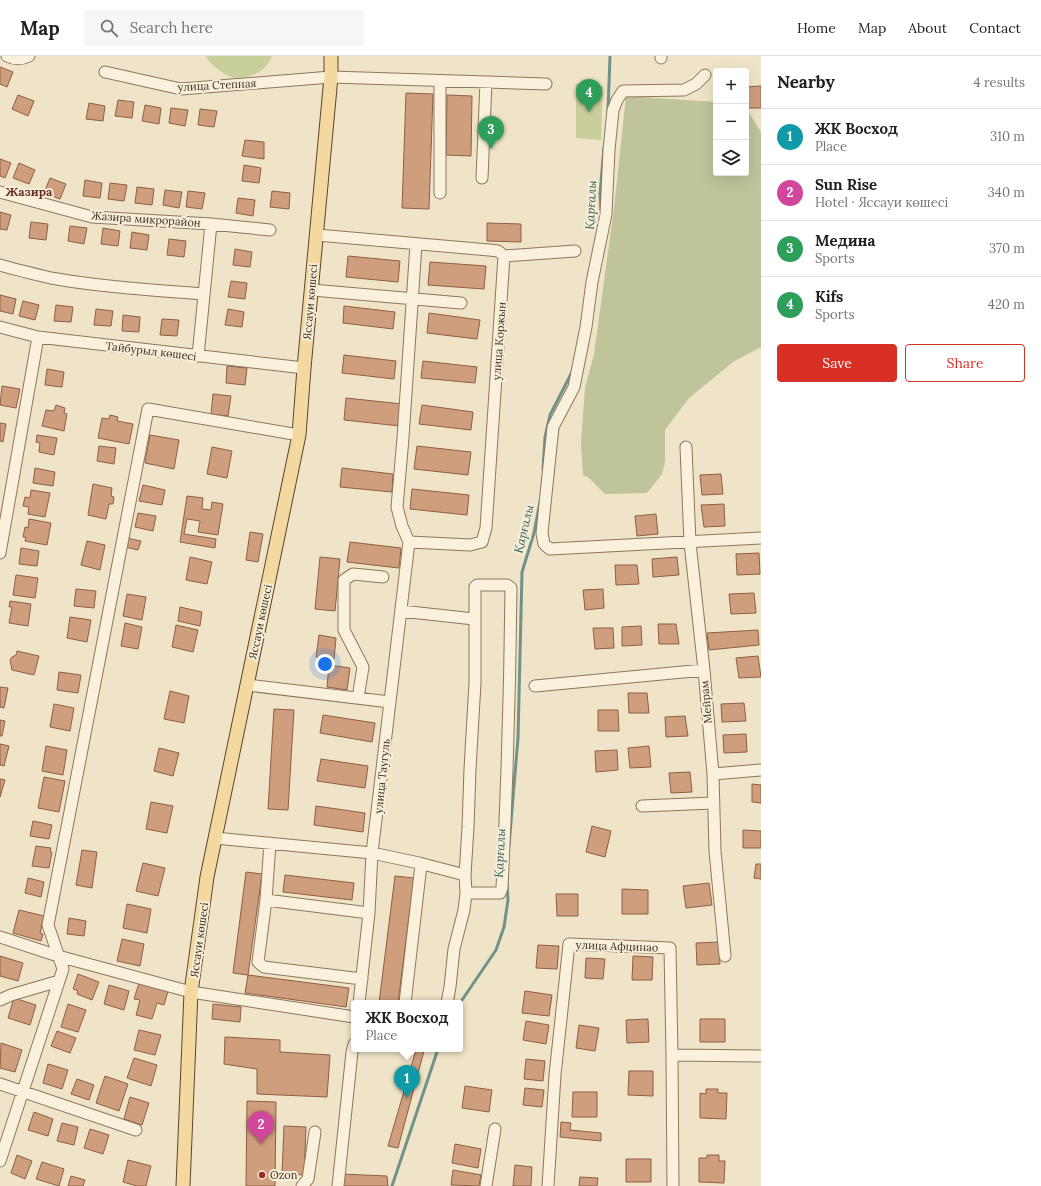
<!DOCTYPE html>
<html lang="en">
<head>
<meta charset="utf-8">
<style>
	body { margin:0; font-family:Lora,serif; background:#f6f6f6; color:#202124 }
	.controls { position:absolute; right:12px; top:12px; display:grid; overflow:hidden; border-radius:4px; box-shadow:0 4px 16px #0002 }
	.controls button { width:36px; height:36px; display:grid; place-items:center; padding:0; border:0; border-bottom:1px solid #e0e0e0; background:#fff; color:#202124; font:20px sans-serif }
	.you { position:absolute; left:325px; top:608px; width:14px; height:14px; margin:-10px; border:3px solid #fff; border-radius:50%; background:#1a73e8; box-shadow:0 0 0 6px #1a73e833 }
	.badge { display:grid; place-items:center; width:26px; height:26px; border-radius:50%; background:#d93025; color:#fff; font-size:13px; font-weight:700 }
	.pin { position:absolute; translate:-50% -33px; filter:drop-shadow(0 1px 2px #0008) }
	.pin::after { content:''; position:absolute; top:21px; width:14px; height:12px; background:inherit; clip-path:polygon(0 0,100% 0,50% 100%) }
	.popup { position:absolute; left:351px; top:944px; width:112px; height:52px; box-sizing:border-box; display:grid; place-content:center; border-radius:4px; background:#fff; filter:drop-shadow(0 1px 3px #0005); font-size:13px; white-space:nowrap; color:#757577 }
	.popup b { font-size:15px; color:#202124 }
	.popup::after { content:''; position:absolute; left:50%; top:100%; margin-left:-8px; border:8px solid transparent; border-top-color:#fff }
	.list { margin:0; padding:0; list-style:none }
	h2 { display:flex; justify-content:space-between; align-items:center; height:52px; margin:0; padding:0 16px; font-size:17px }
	h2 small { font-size:13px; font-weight:400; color:#757577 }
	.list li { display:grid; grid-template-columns:26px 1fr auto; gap:12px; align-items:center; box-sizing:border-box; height:56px; padding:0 16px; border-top:1px solid #e0e0e0 }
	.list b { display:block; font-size:15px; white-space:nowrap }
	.list p { margin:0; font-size:13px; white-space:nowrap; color:#757577 }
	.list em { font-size:13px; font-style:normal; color:#757577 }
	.actions { display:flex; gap:8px; padding:12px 16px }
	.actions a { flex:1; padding:9px 0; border:1px solid #d93025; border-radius:4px; text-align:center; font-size:14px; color:#d93025 }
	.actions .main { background:#d93025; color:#fff }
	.icon { flex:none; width:22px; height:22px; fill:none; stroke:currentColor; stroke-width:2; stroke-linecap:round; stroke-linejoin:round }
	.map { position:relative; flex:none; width:761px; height:1130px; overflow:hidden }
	header { display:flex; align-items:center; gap:24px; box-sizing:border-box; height:56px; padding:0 20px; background:#fff; border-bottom:1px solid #e0e0e0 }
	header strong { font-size:19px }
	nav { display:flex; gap:22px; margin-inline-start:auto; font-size:14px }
	.search { width:280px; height:36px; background:#f6f6f6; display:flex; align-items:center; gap:10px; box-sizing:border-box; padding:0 14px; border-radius:4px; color:#757577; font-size:15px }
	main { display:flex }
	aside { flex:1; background:#fff }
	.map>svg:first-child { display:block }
	.green { fill:#c9cf9b }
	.cemetery { fill:#bfc49a }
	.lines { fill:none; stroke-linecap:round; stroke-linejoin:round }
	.stream { stroke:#6f938a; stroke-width:3 }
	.building { fill:#cf9f7d; stroke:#8d5f41 }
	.minor-casing { stroke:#8d765c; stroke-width:13 }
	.major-casing { stroke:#5b4430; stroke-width:15 }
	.minor { stroke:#faf1dc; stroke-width:11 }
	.major { stroke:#f3d9a0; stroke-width:13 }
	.poi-dot { fill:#9e2a2b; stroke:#f7eed8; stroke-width:1.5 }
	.labels { text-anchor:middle; stroke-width:4; stroke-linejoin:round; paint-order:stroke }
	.street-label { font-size:11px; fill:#3d2e20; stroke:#f7eed8 }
	.poi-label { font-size:11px; fill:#3d2e20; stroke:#f7eed8; text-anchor:start }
	.neighbourhood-label { font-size:12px; font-weight:bold; fill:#6b2e1e; stroke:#f7eed8 }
	.water-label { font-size:12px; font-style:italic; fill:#2f5d5a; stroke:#f7eed8 }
</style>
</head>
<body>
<header>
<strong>Map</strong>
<div class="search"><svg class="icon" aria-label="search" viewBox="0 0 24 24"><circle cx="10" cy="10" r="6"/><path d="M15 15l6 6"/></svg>Search here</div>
<nav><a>Home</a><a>Map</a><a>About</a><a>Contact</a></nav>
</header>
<main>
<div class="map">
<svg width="761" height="1130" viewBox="0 0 761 1130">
	<rect width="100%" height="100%" fill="#f0e4c8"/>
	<path class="green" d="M206 0H272C267 15 251 22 236 22 226 21 210 9 206 0Z
		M576 28 603 30 601 84 576 82Z"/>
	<path class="cemetery" d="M626 40 716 46V117H746V52L761 76V291L733 306 689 342 665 374V406L662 418 647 437 605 438 589 422 583 419 581 387 585 332 594 298 614 152Z"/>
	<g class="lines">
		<path class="stream" d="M608 54 610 0
			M601 156 600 138 604 92
			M543 413 545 381 550 359 572 316
			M509 790 518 682 522 516 534 477 540 446
			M460 947 496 894 504 871 508 844 507 827
			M392 1130 438 993"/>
	</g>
	<path class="building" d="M0 11 13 16 7 31 0 28Z
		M761 30V52H747L746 31Z
		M406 37 433 38 429 153 402 152Z
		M18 39 34 45 28 60 12 53Z
		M447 39 472 40 471 100 446 99Z
		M118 44 134 46 132 62 115 60Z
		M89 47 105 50 103 65 86 63Z
		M145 49 161 52 159 68 142 65Z
		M171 52 188 54 185 70 169 67Z
		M200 53 217 55 214 71 198 69Z
		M245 84 264 86V103L242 100Z
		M0 103 11 107 5 122 0 120Z
		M19 107 35 114 29 128 13 122Z
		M244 109 261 112 259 127 242 125Z
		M50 122 66 128 60 143 44 137Z
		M85 124 102 127 100 142 83 140Z
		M110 127 127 129 124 145 108 143Z
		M137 131 154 133 152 149 135 147Z
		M165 134 182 136 179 152 163 149Z
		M188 135 205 137 202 153 186 151Z
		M272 135 290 137 289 153 270 151Z
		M238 142 255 144 253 160 236 157Z
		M0 156 11 159 7 174 0 173Z
		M31 166 48 168 46 184 29 182Z
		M487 167 521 168V186L487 185Z
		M70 170 87 172 84 188 68 185Z
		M103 172 120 175 118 190 101 188Z
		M132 176 149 179 147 194 130 192Z
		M169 183 186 185 184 201 167 199Z
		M235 193 252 196 250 211 233 209Z
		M348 200 400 205 398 226 346 221Z
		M430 206 486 210 484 233 428 229Z
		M231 225 247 227 245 243 228 241Z
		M0 239 16 243 13 258 0 255Z
		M23 245 39 249 35 264 19 260Z
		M56 249 73 251 71 266 54 265Z
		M344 250 395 256 393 273 343 267Z
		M96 253 113 255 111 270 94 269Z
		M228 253 244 256 242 271 225 269Z
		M429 257 480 264 477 283 427 277Z
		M123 259 140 261 139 276 122 275Z
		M162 263 179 264 177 280 160 279Z
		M344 299 396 305 394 323 342 317Z
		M423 305 477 311 475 327 421 322Z
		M227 310 247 312 245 329 226 327Z
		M47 313 64 316 62 331 45 329Z
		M2 330 20 333 16 352 0 349Z
		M213 338 231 340 228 360 211 358Z
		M346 342 402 348 400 370 344 364Z
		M56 349 65 352 64 357 67 358 64 375 42 370 46 354 54 355Z
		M422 349 473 356 471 374 419 368Z
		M110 359 118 361 117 365 133 368 129 388 98 382 102 362 109 363Z
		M0 367 6 368 3 386 0 385Z
		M37 379 57 382 54 399 39 396 40 387 36 386Z
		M150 379 179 384 174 413 145 407Z
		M99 390 116 392 114 408 97 405Z
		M417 390 471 396 468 419 414 413Z
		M212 391 232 395 227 422 207 418Z
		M35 412 55 416 53 430 33 427Z
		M342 412 393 418 392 436 340 431Z
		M721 418 723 438 702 439 700 419Z
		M93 428 112 432 111 440 114 441 113 448H109L106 463 88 459Z
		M143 429 165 434 162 449 139 445Z
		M412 433 469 439 467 459 410 453Z
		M31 434 50 437 45 461 28 458 29 451 23 450 25 441 30 442Z
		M187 440 203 442 202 453 211 454 212 446 223 448 218 479 198 476 200 465 187 463 184 478 216 483 215 492 180 486Z
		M724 448 725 470 704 471 701 449Z
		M138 457 156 460 153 475 135 471Z
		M656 458 658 478 637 480 635 460Z
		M29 463 51 467 47 489 25 485 26 481H23L25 471 28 472Z
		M250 476 263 478 258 506 246 504Z
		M127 482 141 485 138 494 125 491Z
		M87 485 105 489 100 514 81 509Z
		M350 486 401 492 399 512 347 506Z
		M21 492 39 495 37 510 19 508Z
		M759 497 760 518 737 519 736 498Z
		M190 501 212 506 207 528 186 524Z
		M320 501 340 503 335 555 315 553Z
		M677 501 679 519 653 521 652 503Z
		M615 509H637L639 528 616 529Z
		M16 519 38 522 35 542 13 539Z
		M76 533 96 535 94 552 74 550Z
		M603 533 604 552 585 554 583 534Z
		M754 537 756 557 731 558 729 538Z
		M127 538 146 541 142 564 123 560Z
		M10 545 31 548 28 570 9 567 12 551H9Z
		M180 551 202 556 200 570 178 565Z
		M70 561 91 564 87 586 67 582Z
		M125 567 142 571 138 593 121 590Z
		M658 568H676L679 588H659Z
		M176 569 198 574 193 596 172 591Z
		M641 570 642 589 622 590V571Z
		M593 572H613L614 592 595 593Z
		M758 574 759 589 709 594 707 577Z
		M319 579 336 582 334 603 316 601Z
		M17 595 39 600 34 619 12 614 10 604 12 601 16 599Z
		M758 600 761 621 739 622 736 602Z
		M329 609 350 612 347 634 327 631Z
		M59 616 81 619 78 637 57 634Z
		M0 631 8 632 4 652 0 651Z
		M170 635 189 640 184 667 164 663Z
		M628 637H647L649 657H629Z
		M744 647 746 665 722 666 721 648Z
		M54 648 74 652 70 675 50 671Z
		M274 653 294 654 288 754 268 753Z
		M598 654H618L619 675H598Z
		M323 659 375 667 372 686 320 677Z
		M685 660 688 680 666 681 665 661Z
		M0 664 5 665 2 680H0Z
		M746 678 747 696 724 697 723 679Z
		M0 688 9 690 4 710 0 709Z
		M46 690 67 694 63 719 42 715Z
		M649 690 651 711 630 712 628 692Z
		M159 692 179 697 173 720 154 715Z
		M617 694 618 714 596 716 595 695Z
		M321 703 368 710 365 732 317 725Z
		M690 716 692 736 671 737 669 717Z
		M44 721 65 725 59 756 38 752Z
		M0 723 5 724 0 741Z
		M752 728 761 729V747L752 746Z
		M151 746 173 750 167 777 146 773Z
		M316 750 365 757 363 776 314 769Z
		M33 765 52 769 49 783 30 780Z
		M592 770 611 775 605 801 586 796Z
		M743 774 761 775V792H743Z
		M36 790 51 792 50 795 52 796 49 812 32 810Z
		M82 794 97 796 92 832 76 829Z
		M143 807 165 812 158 840 136 835Z
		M756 808H761V823L754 822Z
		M246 816 262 818 248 919 233 917Z
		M285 819 354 827 352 844 283 836Z
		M395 820 414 822 398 947H379Z
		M28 822 44 826 41 841 25 837Z
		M709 827 712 849 686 852 683 830Z
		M622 833 648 834V858H622Z
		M556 838H578V860H557Z
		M127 848 151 853 147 877 123 872Z
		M19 854 44 860 40 877 43 878 41 885 13 877Z
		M69 862 86 865 84 880 67 878Z
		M122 883 144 888 140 910 117 905Z
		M719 886 720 908 697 909 696 887Z
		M538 889 559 890 557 913 536 912Z
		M0 900 23 907 18 925 0 920Z
		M633 900 653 901 652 924H632Z
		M586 902 605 903 603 923 585 922Z
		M78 918 99 926 92 944 77 938 78 935 73 933Z
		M248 919 349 932 346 951 245 937Z
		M139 927 168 935 164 949 157 947 152 963 136 959 140 944 134 943Z
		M109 929 129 935 124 954 104 948Z
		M525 935 552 939 549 960 522 957Z
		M14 942 36 949 30 969 8 962Z
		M68 948 86 954 78 976 61 971Z
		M213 948 241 951 240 966 212 963Z
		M648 963 649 986 627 987 626 964Z
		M700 963H725V986H700Z
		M526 965 549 969 546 988 523 984Z
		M579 969 599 972 595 995 576 992Z
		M139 974 161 979 155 999 134 994Z
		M57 975 76 982 70 997 51 990Z
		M225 981 280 984V996L330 999 327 1041 257 1038V1013L224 1008Z
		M1 987 22 994 15 1016 0 1012Z
		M416 994 424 995 398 1092 388 1090Z
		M134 1002 157 1009 151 1030 127 1022Z
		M526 1003 545 1005 543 1025 524 1023Z
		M48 1008 68 1014 62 1033 43 1027Z
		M629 1015H653V1040L628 1039Z
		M105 1020 128 1028 119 1055 96 1047Z
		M77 1023 94 1029 89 1044 71 1038Z
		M465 1030 492 1034 489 1056 462 1052Z
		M525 1032 544 1034 542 1051 523 1049Z
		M706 1033H718V1037H727L726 1063 700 1062V1037L706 1038Z
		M573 1036H597V1061H572Z
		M130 1041 149 1047 142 1069 124 1063Z
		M247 1045 276 1046 275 1130H246Z
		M34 1056 53 1063 48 1080 28 1074Z
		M561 1066 571 1067 570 1074 601 1077V1085L560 1081Z
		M62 1067 78 1071 74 1089 57 1085Z
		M284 1070 306 1071 304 1119 282 1118Z
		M90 1073 109 1079 103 1098 84 1092Z
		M455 1088 481 1093 478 1112 452 1107Z
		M17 1099 32 1105 25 1123 11 1117Z
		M707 1099H719V1105H725L724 1127 699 1126V1102H707Z
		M626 1103H651V1126H626Z
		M128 1104 151 1110 146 1130H137L123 1126Z
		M42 1106 64 1113 59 1130 36 1123Z
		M515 1109 532 1111 531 1130H513Z
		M453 1114 481 1119 479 1130 451 1129Z
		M341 1118 387 1120 388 1130H340Z
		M71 1120 85 1124 83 1130H68Z
		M580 1121 598 1122 597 1130H579Z"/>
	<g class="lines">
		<defs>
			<path id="minor" d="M7 0C15 4 21 4 29 0
				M661 0V2
				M105 16 181 33 331 21 546 28
				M705 19 696 28 684 34 623 35 617 44 613 54 609 94 606 158 592 226 586 271 574 331 553 371 542 477 544 488 550 493 761 482
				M440 25V137
				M482 122 486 26
				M0 136 92 161 211 168 270 174
				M317 179 489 194 498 195 504 200 486 472 482 486 470 489 409 486
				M504 200 575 195
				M0 209C17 214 34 218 51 222 101 231 153 234 204 238
				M312 234 461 247
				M0 271 38 281 304 312
				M198 300 211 168
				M686 391 690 487 704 614 713 718 715 795 725 900
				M409 486 402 470 397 451 403 382 416 188
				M0 497 38 281
				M401 555 474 563
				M247 629 390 646
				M535 630 704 614
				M358 642 363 611 344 574V524L353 518 383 521
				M713 718 761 714
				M642 750 713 747
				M215 782 372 797 409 486
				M270 787 266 844 258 906 264 911 362 923
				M419 807 465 819
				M266 844 369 857
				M0 881 58 900 191 936 354 961
				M0 944 11 939 59 925
				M359 947 369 857 372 797 419 807 421 809 405 947
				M447 947 450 931 454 893 464 854 466 837 465 819 468 771 470 713 475 627V531L477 529H507L511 532C510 632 507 732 502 832L500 837H466
				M672 999 761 1000
				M0 1028 136 1074
				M0 1105 63 913 48 869 148 353 299 379
				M302 1130 308 1123 315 1076
				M338 1130 352 996 354 988
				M486 1130 495 1073
				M548 1130 555 1019 569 888 670 892 672 999 673 1130"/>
			<path id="major" d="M183 1130 191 936 207 821 299 379 304 312 331 21V0"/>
		</defs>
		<use href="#minor" class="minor-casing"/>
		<use href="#major" class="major-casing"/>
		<use href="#minor" class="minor"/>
		<use href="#major" class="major"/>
	</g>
	<circle class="poi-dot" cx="262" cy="1119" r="4"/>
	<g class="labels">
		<g class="street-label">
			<text transform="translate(217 29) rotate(-3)" y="4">улица Степная</text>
			<text transform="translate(146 163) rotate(4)" y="4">Жазира микрорайон</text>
			<text transform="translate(310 246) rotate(-85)" y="4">Яссауи көшесі</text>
			<text transform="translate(499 285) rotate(-86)" y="4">улица Коржын</text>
			<text transform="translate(151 295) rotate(7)" y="4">Тайбурыл көшесі</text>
			<text transform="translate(260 566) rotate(-78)" y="4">Яссауи көшесі</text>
			<text transform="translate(706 646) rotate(-95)" y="4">Мейрам</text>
			<text transform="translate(382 720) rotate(-84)" y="4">улица Таугуль</text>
			<text transform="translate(199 884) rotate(-82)" y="4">Яссауи көшесі</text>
			<text transform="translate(617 890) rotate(2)" y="4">улица Афцинао</text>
		</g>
		<g class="poi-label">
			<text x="270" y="1123">Ozon</text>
		</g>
		<g class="neighbourhood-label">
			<text x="29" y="140">Жазира</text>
		</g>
		<g class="water-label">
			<text transform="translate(591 149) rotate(-87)" y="4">Қарғалы</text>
			<text transform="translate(524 473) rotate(-76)" y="4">Қарғалы</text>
			<text transform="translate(500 797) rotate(-87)" y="4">Қарғалы</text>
		</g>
	</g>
</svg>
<div class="controls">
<button>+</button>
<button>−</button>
<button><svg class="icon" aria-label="layers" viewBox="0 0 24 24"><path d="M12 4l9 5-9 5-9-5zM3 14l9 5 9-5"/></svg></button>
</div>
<div class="you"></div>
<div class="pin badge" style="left:407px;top:1042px;background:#0f9aa8">1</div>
<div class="popup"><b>ЖК Восход</b>Place</div>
<div class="pin badge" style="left:261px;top:1088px;background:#d1479c">2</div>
<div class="pin badge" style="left:491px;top:93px;background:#2e9e5b">3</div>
<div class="pin badge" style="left:589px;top:56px;background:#2e9e5b">4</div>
</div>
<aside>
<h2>Nearby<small>4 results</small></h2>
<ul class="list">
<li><span class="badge" style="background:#0f9aa8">1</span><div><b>ЖК Восход</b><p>Place</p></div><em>310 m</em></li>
<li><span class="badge" style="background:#d1479c">2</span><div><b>Sun Rise</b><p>Hotel · Яссауи көшесі</p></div><em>340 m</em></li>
<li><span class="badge" style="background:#2e9e5b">3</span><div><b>Медина</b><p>Sports</p></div><em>370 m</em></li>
<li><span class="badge" style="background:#2e9e5b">4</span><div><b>Kifs</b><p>Sports</p></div><em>420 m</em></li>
</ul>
<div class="actions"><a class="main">Save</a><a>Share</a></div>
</aside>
</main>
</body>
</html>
